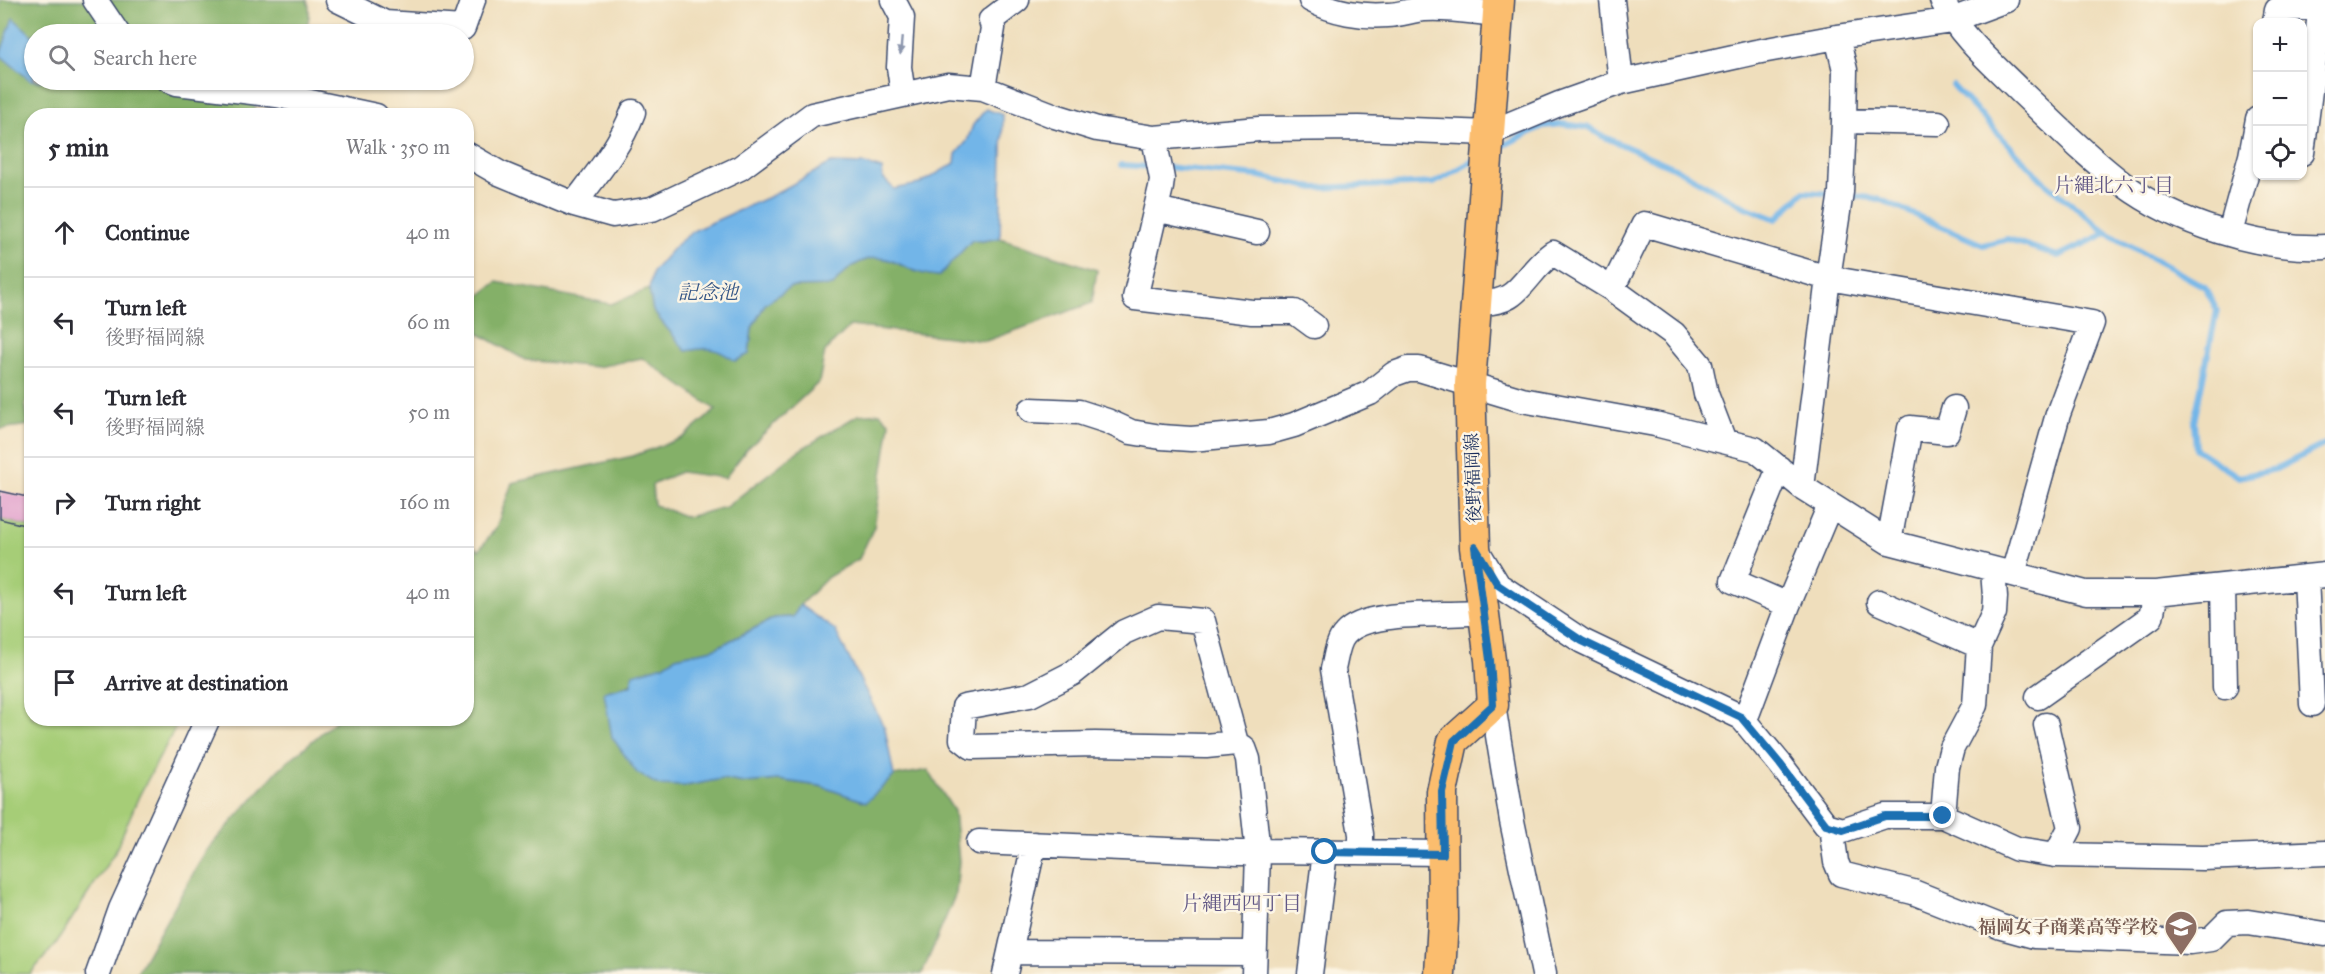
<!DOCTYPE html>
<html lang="en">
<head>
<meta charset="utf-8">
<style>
	body { margin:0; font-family:"IM FELL Great Primer","Noto Serif JP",serif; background:#f2f2f3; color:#2b2b33 }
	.controls { position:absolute; right:18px; top:18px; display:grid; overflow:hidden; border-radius:12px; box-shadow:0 2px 4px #0004 }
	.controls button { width:54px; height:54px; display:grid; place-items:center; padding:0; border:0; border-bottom:2px solid #e1e1e2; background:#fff; color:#2b2b33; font:30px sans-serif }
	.stop { position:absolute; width:18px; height:18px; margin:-14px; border:4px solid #1f6fb2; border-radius:50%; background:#fff }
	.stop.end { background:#1f6fb2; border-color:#fff; box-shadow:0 2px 6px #0008 }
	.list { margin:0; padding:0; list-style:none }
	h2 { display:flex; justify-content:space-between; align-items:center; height:78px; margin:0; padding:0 24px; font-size:26px }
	h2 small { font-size:20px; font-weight:400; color:#7c7c81 }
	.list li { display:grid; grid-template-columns:39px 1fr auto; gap:18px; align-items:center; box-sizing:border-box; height:90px; padding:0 24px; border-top:2px solid #e1e1e2 }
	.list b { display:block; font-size:22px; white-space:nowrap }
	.list p { margin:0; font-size:20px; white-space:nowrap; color:#7c7c81 }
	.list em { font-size:20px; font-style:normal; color:#7c7c81 }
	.icon { flex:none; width:33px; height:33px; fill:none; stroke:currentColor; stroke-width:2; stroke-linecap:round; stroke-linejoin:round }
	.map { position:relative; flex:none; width:2325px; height:974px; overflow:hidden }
	.search { position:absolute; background:#fff; box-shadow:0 2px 4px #0004; left:24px; top:24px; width:450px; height:66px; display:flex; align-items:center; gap:15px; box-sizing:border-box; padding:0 21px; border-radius:33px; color:#7c7c81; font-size:22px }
	.panel { position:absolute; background:#fff; box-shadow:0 2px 4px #0004; left:24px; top:108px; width:450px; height:618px; border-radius:24px }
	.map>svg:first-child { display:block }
	.green { fill:#a6cd77; stroke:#607e6a; stroke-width:1.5 }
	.forest { fill:#84b068; stroke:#507063; stroke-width:1.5 }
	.water { fill:#72b5e8; stroke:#4672a3; stroke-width:1.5 }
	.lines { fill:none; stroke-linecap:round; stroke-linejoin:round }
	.stream { stroke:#72b5e8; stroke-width:6 }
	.building { fill:#e2a2ce }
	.minor-casing { stroke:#3b496c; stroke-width:27 }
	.major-casing { stroke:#3b496c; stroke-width:33 }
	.minor { stroke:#fff; stroke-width:24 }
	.major { stroke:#fbbd6e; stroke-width:30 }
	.oneway { fill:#8d97ae }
	.route { stroke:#1f6fb2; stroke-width:8 }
	.labels { text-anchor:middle; stroke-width:5; stroke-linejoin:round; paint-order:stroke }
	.street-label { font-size:18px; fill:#1b2f5e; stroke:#fcf5e5 }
	.education-label { font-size:18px; font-weight:bold; fill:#785e54; stroke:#fcf5e5; text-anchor:end }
	.neighbourhood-label { font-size:20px; fill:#615785; stroke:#fcf5e5 }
	.water-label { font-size:20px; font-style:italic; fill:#355787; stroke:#fcf5e5 }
</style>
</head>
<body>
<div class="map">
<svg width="2325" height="974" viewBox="0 0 2325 974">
	<rect width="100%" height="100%" fill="#fcf5e5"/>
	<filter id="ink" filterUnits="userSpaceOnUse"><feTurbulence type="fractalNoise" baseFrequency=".0167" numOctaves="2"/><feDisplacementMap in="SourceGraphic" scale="12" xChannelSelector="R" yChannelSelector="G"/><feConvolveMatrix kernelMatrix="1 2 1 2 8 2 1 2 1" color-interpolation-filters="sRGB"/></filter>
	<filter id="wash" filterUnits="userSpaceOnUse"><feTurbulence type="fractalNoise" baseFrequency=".008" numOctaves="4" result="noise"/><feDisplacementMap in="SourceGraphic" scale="24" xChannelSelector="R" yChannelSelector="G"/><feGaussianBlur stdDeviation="1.35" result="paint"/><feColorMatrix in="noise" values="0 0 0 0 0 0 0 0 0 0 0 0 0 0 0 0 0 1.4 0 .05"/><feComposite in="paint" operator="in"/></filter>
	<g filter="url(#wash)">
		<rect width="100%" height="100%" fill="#efdebc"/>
		<path class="green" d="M0 519 31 527 32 718 180 719 139 796 115 852 55 945 30 974H0Z"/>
		<path class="forest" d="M0 0H307C312 10 308 25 304 34H34V80H270L261 82 253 115 32 116 31 399 25 403 29 425 0 429Z
			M1000 238 1097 270 1092 303 986 341 850 326 825 351 819 382 747 449 725 478 680 472 652 485 654 505 687 517 726 507 798 451 858 415 880 413 890 423 874 527 859 559 828 577 800 605 793 617 774 618 714 649 676 657 664 665 633 674 631 684 605 692 685 786 722 779 744 783 778 780 820 786 866 802 894 776 928 770 954 811 959 861 956 893 922 974H136L206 851 279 769 338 719 466 718V604L471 599 467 578V543L479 550 496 528 512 483 633 456 682 438 716 410 642 358 597 367 525 360 478 333 479 296 497 282 611 304 649 289 653 311 686 351 709 347 724 353 749 354 752 328 765 304 790 287 833 286C845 269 867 252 890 260 910 268 915 274 939 276L972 240 982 241Z"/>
		<path class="water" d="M13 18 34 37V80H42L40 81 30 80 0 55Z
			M986 109 1003 115 1000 238 982 241 972 240 939 276C915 274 910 268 890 260 867 252 844 269 833 286L790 287 765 304 752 328 749 354 735 361C716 347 709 347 686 351L653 311 649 289 653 271 677 244 695 230 773 195 831 163 865 164 882 169 883 178 894 189 919 184 955 163 956 154 967 141 973 125Z
			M800 605 835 630 885 729 894 776 866 802 820 786 778 780 744 783 722 779 685 786 658 785 637 773 612 737 604 692 631 685 633 674 664 665 676 657 714 649 775 618 793 617Z"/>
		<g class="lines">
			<path class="stream" d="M1953 86 2042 180 2107 233
				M1498 148 1543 126 1564 124 1590 128 1602 136 1675 168 1745 207 1776 219 1804 192 1836 194
				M1121 165 1153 167
				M1166 167 1259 176 1315 188 1434 183 1478 158
				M1846 195 1879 199 1983 245 2008 239 2058 256 2107 233 2205 287 2217 310 2194 422 2196 449 2239 477 2276 469 2325 444"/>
		</g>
		<g id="blocks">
			<path class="building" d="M0 491 32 498V527L0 519Z"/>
		</g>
	</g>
	<g filter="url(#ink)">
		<use href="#blocks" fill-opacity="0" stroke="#3b496c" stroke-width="1.5"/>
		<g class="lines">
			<defs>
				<path id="minor" d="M95 0 118 34
					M338 0 385 23 463 28 473 0
					M893 0 902 17 899 67 903 94
					M1311 0C1333 12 1362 17 1387 15 1400 15 1412 10 1424 9 1448 7 1474 12 1498 14
					M1612 0 1621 82
					M1942 0C1960 37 1993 64 2022 93 2055 124 2087 157 2123 184 2175 223 2261 250 2325 247
					M2275 22 2277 10 2321 6 2302 153
					M169 80 177 83 277 95 376 116
					M983 88 993 28 991 20 1017 0
					M1844 121 1938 123
					M1154 138 1162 179 1161 187 1135 298 1252 312H1295L1314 326
					M466 154 499 173 574 204 613 215 652 209 740 168 812 115 948 85 983 88 1055 116 1097 129 1154 138 1259 129 1359 128 1489 133 1559 104 1621 82 1756 52 1837 37 1952 20 2006 0
					M574 204C596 175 620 147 633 112
					M1156 209 1257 232
					M2230 233 2251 156 2258 119
					M1612 289 1644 224 1828 278 1841 192 1844 121 1845 70 1837 37
					M1476 302C1521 307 1522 275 1553 253L1612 289 1674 334 1700 365 1706 394 1724 441
					M1031 410 1079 412 1107 421 1131 432 1161 437 1191 439 1269 432 1294 425 1370 393 1394 374 1408 369H1419L1522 400 1655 424 1755 449 1802 487 1889 542 2086 593H2156L2325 575
					M1779 468 1733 581 1788 605
					M1802 487 1828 278 2092 323 2058 414 2013 574
					M1889 542 1910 428 1947 432 1954 408
					M1478 552 1498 585 1582 641 1741 717 1780 764 1826 825 1843 830 1885 816H1943L2017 849 2056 855 2203 858 2325 853
					M2306 577 2312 704
					M2223 587 2225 687
					M1879 602 1979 646
					M2038 697 2151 617 2156 593
					M1493 705 1512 821 1544 974
					M1743 719 1748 712 1788 605 1830 505
					M2046 725 2070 828 2056 855
					M1236 743 1203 621 1158 617 1124 632 1073 673 1030 695 964 707 962 739 972 747 1095 744 1206 746 1236 743 1244 748 1248 759 1258 853 1254 974
					M1943 816 1947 767 1952 748 1975 705 1979 646 1994 613 1995 597 1993 570
					M1831 827 1836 862 1841 874 1913 892 2001 927 2034 936 2190 942 2211 939 2227 923 2248 922 2325 934
					M979 842 1239 853 1267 851 1443 853
					M1361 852V834L1333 669C1336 658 1337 642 1345 634 1367 608 1450 617 1484 612
					M1010 952 1254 953
					M98 974 121 909 208 718
					M1005 974 1034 844
					M1310 974 1325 852"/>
				<path id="major" d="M1440 974 1443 920 1442 792 1453 741 1493 705 1490 660 1475 547 1470 384 1499 0"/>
			</defs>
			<use href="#minor" class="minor-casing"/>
			<use href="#major" class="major-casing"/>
			<use href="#minor" class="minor"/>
			<use href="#major" class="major"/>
		</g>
		<defs><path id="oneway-solid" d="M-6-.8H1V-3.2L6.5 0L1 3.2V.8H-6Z" transform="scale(1.5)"/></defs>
		<use class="oneway" href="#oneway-solid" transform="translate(901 46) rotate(95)"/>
	</g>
	<g class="lines" filter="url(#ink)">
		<path class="route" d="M1325 852 1443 854 1442 792 1454 741 1493 705 1490 660 1475 547 1498 585 1582 641 1741 717 1780 764 1826 825 1843 830 1885 816H1943"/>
	</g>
	<defs>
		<symbol id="school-pin" viewBox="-11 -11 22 30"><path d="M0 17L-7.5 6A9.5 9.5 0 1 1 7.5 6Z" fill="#8d6e63" stroke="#fcf5e5"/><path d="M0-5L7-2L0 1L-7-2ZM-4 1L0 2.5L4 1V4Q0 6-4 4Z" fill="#fff"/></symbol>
	</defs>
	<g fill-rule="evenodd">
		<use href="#school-pin" x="2162" y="908" width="38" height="52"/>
	</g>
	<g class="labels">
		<g class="street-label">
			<text transform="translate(1473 478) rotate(-92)" y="6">後野福岡線</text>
		</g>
		<g class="education-label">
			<text x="2158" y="933">福岡女子商業高等学校</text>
		</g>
		<g class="neighbourhood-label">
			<text x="2114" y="192">片縄北六丁目</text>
			<text x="1242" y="910">片縄西四丁目</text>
		</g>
		<g class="water-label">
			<text x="708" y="299">記念池</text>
		</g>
	</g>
</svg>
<div class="controls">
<button>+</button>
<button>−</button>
<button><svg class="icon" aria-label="locate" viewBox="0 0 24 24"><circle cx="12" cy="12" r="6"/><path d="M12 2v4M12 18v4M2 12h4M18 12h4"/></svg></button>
</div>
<div class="stop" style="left:1325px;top:852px"></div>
<div class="stop end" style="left:1943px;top:816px"></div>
<div class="search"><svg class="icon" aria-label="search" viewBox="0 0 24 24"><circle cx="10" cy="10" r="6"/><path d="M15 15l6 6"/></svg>Search here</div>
<section class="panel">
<h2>5 min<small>Walk · 350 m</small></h2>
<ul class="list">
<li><svg class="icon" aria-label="ahead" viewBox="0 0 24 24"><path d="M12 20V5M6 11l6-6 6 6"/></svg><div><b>Continue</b></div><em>40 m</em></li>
<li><svg class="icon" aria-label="left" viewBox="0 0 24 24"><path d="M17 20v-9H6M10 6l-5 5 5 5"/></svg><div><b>Turn left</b><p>後野福岡線</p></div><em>60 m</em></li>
<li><svg class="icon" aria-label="left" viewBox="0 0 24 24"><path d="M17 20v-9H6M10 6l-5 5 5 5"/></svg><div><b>Turn left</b><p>後野福岡線</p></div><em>50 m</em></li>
<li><svg class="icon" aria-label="right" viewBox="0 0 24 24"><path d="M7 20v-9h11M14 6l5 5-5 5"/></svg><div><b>Turn right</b></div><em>160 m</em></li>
<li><svg class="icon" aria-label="left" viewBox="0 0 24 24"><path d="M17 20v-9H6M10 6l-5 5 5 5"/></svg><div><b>Turn left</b></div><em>40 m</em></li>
<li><svg class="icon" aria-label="arrive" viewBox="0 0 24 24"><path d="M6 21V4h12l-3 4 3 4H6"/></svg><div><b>Arrive at destination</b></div></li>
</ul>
</section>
</div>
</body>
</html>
